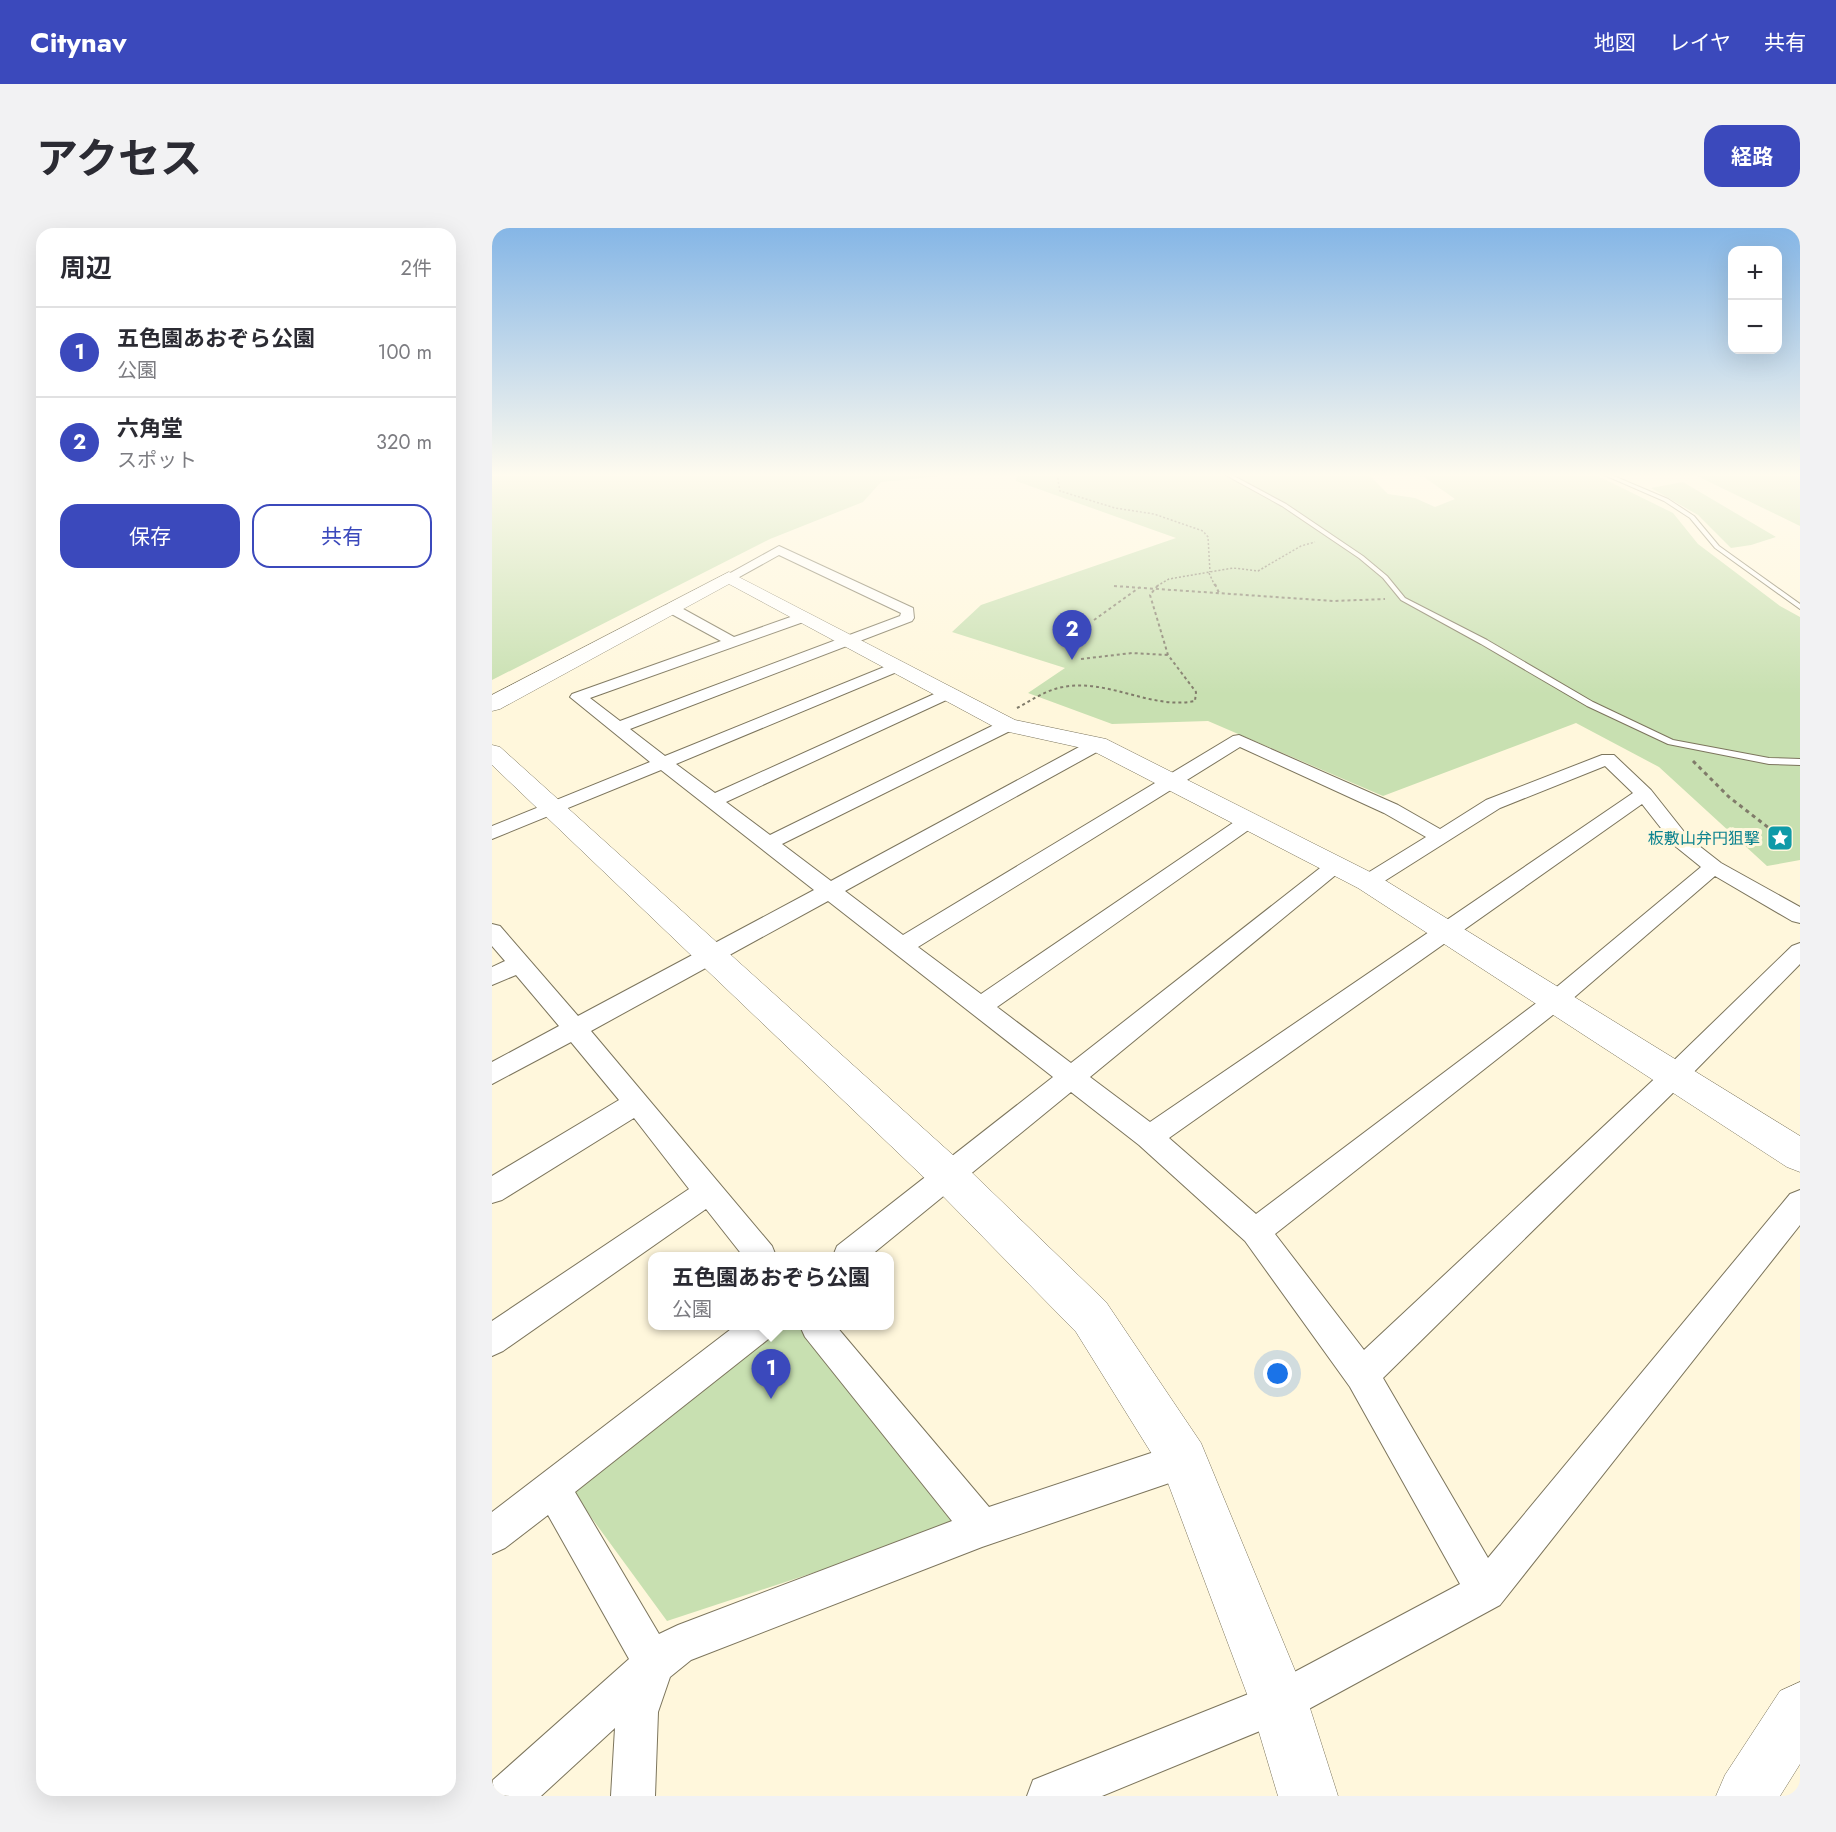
<!DOCTYPE html>
<html lang="ja">
<head>
<meta charset="utf-8">
<style>
	body { margin:0; font-family:Jost,"Noto Sans JP",sans-serif; background:#f2f2f3; color:#2b2b33 }
	.controls { position:absolute; right:18px; top:18px; display:grid; overflow:hidden; border-radius:12px; box-shadow:0 6px 24px #0002 }
	.controls button { width:54px; height:54px; display:grid; place-items:center; padding:0; border:0; border-bottom:2px solid #e1e1e2; background:#fff; color:#2b2b33; font:30px sans-serif }
	.you { position:absolute; left:786px; top:1146px; width:21px; height:21px; margin:-15px; border:4px solid #fff; border-radius:50%; background:#1a73e8; box-shadow:0 0 0 9px #1a73e833 }
	.badge { display:grid; place-items:center; width:39px; height:39px; border-radius:50%; background:#3b49bc; color:#fff; font-size:20px; font-weight:700 }
	.pin { position:absolute; translate:-50% -50px; filter:drop-shadow(0 2px 3px #0008) }
	.pin::after { content:''; position:absolute; top:32px; width:21px; height:18px; background:inherit; clip-path:polygon(0 0,100% 0,50% 100%) }
	.popup { position:absolute; left:156px; top:1024px; width:246px; height:78px; box-sizing:border-box; display:grid; place-content:center; border-radius:12px; background:#fff; filter:drop-shadow(0 2px 4px #0005); font-size:20px; white-space:nowrap; color:#7c7c81 }
	.popup b { font-size:22px; color:#2b2b33 }
	.popup::after { content:''; position:absolute; left:50%; top:100%; margin-left:-12px; border:12px solid transparent; border-top-color:#fff }
	.list { margin:0; padding:0; list-style:none }
	h2 { display:flex; justify-content:space-between; align-items:center; height:78px; margin:0; padding:0 24px; font-size:26px }
	h2 small { font-size:20px; font-weight:400; color:#7c7c81 }
	.list li { display:grid; grid-template-columns:39px 1fr auto; gap:18px; align-items:center; box-sizing:border-box; height:90px; padding:0 24px; border-top:2px solid #e1e1e2 }
	.list b { display:block; font-size:22px; white-space:nowrap }
	.list p { margin:0; font-size:20px; white-space:nowrap; color:#7c7c81 }
	.list em { font-size:20px; font-style:normal; color:#7c7c81 }
	.actions { display:flex; gap:12px; padding:18px 24px }
	.actions a { flex:1; padding:14px 0; border:2px solid #3b49bc; border-radius:18px; text-align:center; font-size:21px; color:#3b49bc }
	.actions .main { background:#3b49bc; color:#fff }
	.map { position:relative; flex:none; width:1308px; height:1568px; overflow:hidden; border-radius:18px }
	header { display:flex; align-items:center; gap:36px; box-sizing:border-box; height:84px; padding:0 30px; background:#3b49bc; color:#fff }
	header strong { font-size:28px }
	nav { display:flex; gap:33px; margin-inline-start:auto; font-size:21px }
	.intro { display:flex; align-items:center; justify-content:space-between; box-sizing:border-box; height:144px; padding:0 36px }
	h1 { margin:0; font-size:42px }
	.button { padding:15px 27px; border-radius:18px; background:#3b49bc; color:#fff; font-size:21px; font-weight:700 }
	main { display:flex; gap:36px; padding:0 36px }
	aside { flex:1; background:#fff; border-radius:18px; box-shadow:0 6px 24px #0002 }
	.map>svg:first-child { display:block }
	.green { fill:#c8e0b1 }
	.lines { fill:none; stroke-linecap:round; stroke-linejoin:round }
	.lane-casing { stroke:#7c755d; stroke-width:2 }
	.street-casing { stroke:#7c755d; stroke-width:2 }
	.secondary-casing { stroke:#7c755d; stroke-width:1 }
	.path-far2 { stroke:#807b6a; stroke-width:1.5; stroke-dasharray:2 2; stroke-linecap:butt }
	.path-far1 { stroke:#807b6a; stroke-width:2; stroke-dasharray:3 3; stroke-linecap:butt }
	.path { stroke:#807b6a; stroke-width:3; stroke-dasharray:4 4; stroke-linecap:butt }
	.lane { fill:#fff; fill-rule:evenodd }
	.street { fill:#fff; fill-rule:evenodd }
	.secondary { fill:#fff; fill-rule:evenodd }
	.labels { text-anchor:middle; stroke-width:6; stroke-linejoin:round; paint-order:stroke }
	.culture-label { font-size:16px; fill:#0d838f; stroke:#fff7dc; text-anchor:end }
</style>
</head>
<body>
<header>
<strong>Citynav</strong>
<nav><a>地図</a><a>レイヤ</a><a>共有</a></nav>
</header>
<div class="intro"><h1>アクセス</h1><a class="button">経路</a></div>
<main>
<aside>
<h2>周辺<small>2件</small></h2>
<ul class="list">
<li><span class="badge">1</span><div><b>五色園あおぞら公園</b><p>公園</p></div><em>100 m</em></li>
<li><span class="badge">2</span><div><b>六角堂</b><p>スポット</p></div><em>320 m</em></li>
</ul>
<div class="actions"><a class="main">保存</a><a>共有</a></div>
</aside>
<div class="map">
<svg width="1308" height="1568" viewBox="0 0 1308 1568">
	<rect width="100%" height="100%" fill="#fff7dc"/>
	<path class="green" d="M0 246H471L389 254 371 274 278 311 0 452Z
		M525 246H876L896 266 923 270 943 279 963 271 932 249 913 246 1106 248 1181 285 1206 316 1288 378 1308 389V632L1275 638 1167 539 1084 495 891 568 716 493 620 496 536 465 573 440 460 404 489 377 684 310 524 253Z
		M1201 246H1308V298Z
		M1191 254 1284 309 1259 317 1239 320 1206 287 1159 260Z
		M281 1098H311L472 1295 175 1393 77 1259Z"/>
	<g class="lines">
		<defs>
			<path id="lane" d="M732 246H738L794 276 871 328 895 348 913 370 995 412 1101 474 1181 512 1277 530 1308 531V537L1277 536 1176 516 1095 478 989 416 909 372 891 350 867 330 790 278Z
				M1110 246H1117L1176 271 1202 288 1227 318 1308 376V381L1223 320 1198 290 1172 273Z"/>
			<path id="street" d="M287 318 421 380 422 390 420 393 138 501 173 528 402 435 407 433 415 438 412 441 184 536 223 565 451 462H463L465 465 463 468 234 574 278 607 510 493 516 492 524 497 522 501 290 616 339 653 600 512H612L615 516 612 520 353 663 411 707 741 508 747 507 906 577 948 601 994 572 1110 527H1122L1159 562 1197 610 1229 635 1308 679V695L1300 693 1223 648 1071 779 783 1006 872 1122 1173 841 1300 718 1308 715V736L1191 855 891 1150 996 1330 1298 966 1308 962V997L1008 1377 802 1489 610 1568H535L541 1552 774 1459 968 1356 858 1159 753 1013 647 917 579 864 378 1028H341L345 1018 561 849 336 673 99 803 280 1018 284 1028H251L214 981 11 1123 0 1128V1093L197 961 142 890 10 972 0 975V948L127 872 79 814 0 856V834L67 798 24 747 0 757V739L13 733 0 718V696L8 698 86 788 322 662 169 542 0 611V598L158 534 78 469 80 466 229 413 174 383 172 380 174 377H184L242 409 307 386 312 385 319 389 317 392 98 470 128 493 408 388 409 385 287 327 242 352H232L231 349ZM748 519 892 585 934 609 869 649 866 654 869 659 876 661 883 659 1008 580 1113 538 1141 565 658 894 598 849 851 641 854 637 851 633 844 631 837 633 579 835 505 779 765 596 768 592 765 588H751L489 766 426 719ZM1150 576 1183 618 1209 639 1055 767 764 986 677 910Z
				M243 1098H284L279 1109 83 1264 167 1406 186 1397 460 1293 313 1109 308 1098H344L497 1279 692 1214 705 1219 710 1232 705 1245 692 1250 490 1319 199 1432 178 1449 166 1484 163 1568H119L123 1500 49 1568H0L1 1552 137 1431 56 1287 13 1320 0 1326V1284Z"/>
			<path id="secondary" d="M237 344 523 492 614 511 886 648 1308 908V944L1295 939 866 660 599 522 508 502 237 356 8 481 0 483V467Z
				M0 517 8 519 472 937 614 1074 709 1215 816 1474 846 1568H786L758 1474 673 1247 584 1104 444 961 0 537Z
				M1308 1454V1536L1288 1568H1224L1233 1547 1288 1463Z"/>
		</defs>
		<use href="#lane" class="lane-casing"/>
		<use href="#street" class="street-casing"/>
		<use href="#secondary" class="secondary-casing"/>
		<path class="path-far2" d="M565 246 568 263 623 280 662 286 711 303 716 309 718 344
			M717 345 723 358
			M665 358 677 351 741 340 766 343 809 318 823 314"/>
		<path class="path-far1" d="M723 356 727 365
			M622 358 842 373 893 371
			M602 392 648 359
			M589 431 640 425 676 427
			M525 480C540 472 554 462 571 459 615 450 659 482 703 473L704 464 676 427 658 367 667 356"/>
		<path class="path" d="M1201 533 1237 569 1282 604"/>
		<use href="#lane" class="lane"/>
		<use href="#street" class="street"/>
		<use href="#secondary" class="secondary"/>
	</g>
	<linearGradient id="sky" x2="0" y2="1"><stop stop-color="#85b6e6"/><stop offset="0.53" stop-color="#fffbef"/><stop offset="1" stop-color="#fffbef" stop-opacity="0"/></linearGradient>
	<rect width="1308" height="466" fill="url(#sky)"/>
	<defs>
		<symbol id="sight-square" viewBox="-11 -11 22 22"><rect x="-9" y="-9" width="18" height="18" rx="4" fill="#0f9aa8" stroke="#fff7dc"/><path d="M0-6L1.8-2.2L6-1.7L2.9 1.2L3.7 5.4L0 3.3L-3.7 5.4L-2.9 1.2L-6-1.7L-1.8-2.2Z" fill="#fff"/></symbol>
	</defs>
	<g fill-rule="evenodd">
		<use href="#sight-square" x="1273" y="595" width="30" height="30"/>
	</g>
	<g class="labels">
		<g class="culture-label">
			<text x="1268" y="616">板敷山弁円狙撃</text>
		</g>
	</g>
</svg>
<div class="controls">
<button>+</button>
<button>−</button>
</div>
<div class="you"></div>
<div class="pin badge" style="left:279px;top:1171px">1</div>
<div class="popup"><b>五色園あおぞら公園</b>公園</div>
<div class="pin badge" style="left:580px;top:432px">2</div>
</div>
</main>
</body>
</html>
